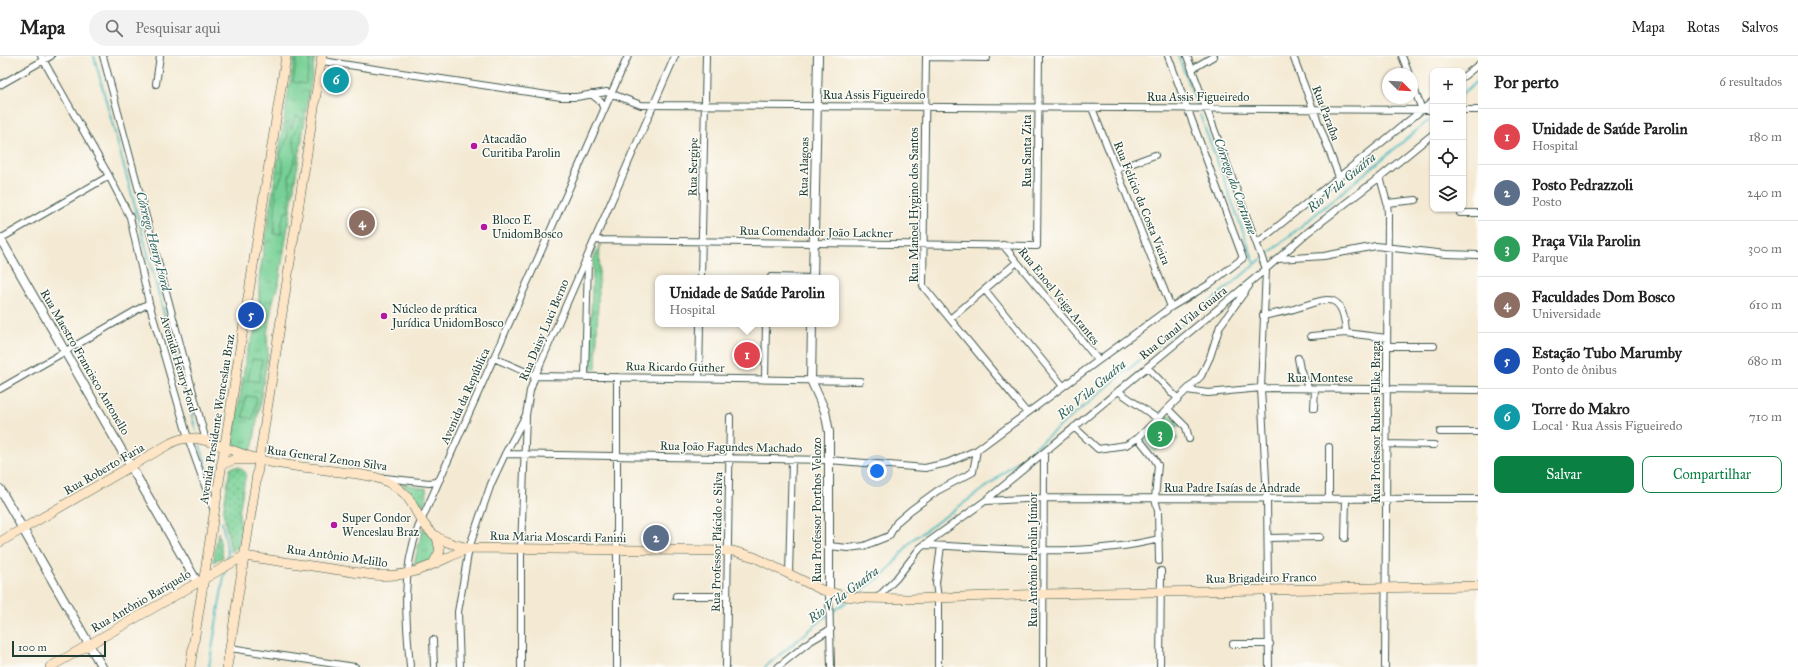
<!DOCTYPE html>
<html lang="pt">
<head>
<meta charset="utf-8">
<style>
	body { margin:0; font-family:"IM FELL Great Primer",serif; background:#f2f2f2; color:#222 }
	.controls { position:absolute; right:12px; top:12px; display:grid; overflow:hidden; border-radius:8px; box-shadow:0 1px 3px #0004 }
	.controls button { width:36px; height:36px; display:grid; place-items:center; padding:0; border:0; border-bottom:1px solid #e0e0e0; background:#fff; color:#222; font:20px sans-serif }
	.compass { position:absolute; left:1382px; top:12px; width:36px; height:36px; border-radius:50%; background:#fff; box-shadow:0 1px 3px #0004; rotate:114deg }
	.scale { position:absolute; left:12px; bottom:10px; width:94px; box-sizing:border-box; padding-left:4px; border:2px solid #1f3d34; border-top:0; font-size:11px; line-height:14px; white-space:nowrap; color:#1f3d34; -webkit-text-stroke:3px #fdfcf7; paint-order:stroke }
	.you { position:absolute; left:877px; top:415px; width:14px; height:14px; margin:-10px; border:3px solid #fff; border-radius:50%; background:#1a73e8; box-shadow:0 0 0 6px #1a73e833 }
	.badge { display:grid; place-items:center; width:26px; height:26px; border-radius:50%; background:#0b8043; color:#fff; font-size:13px; font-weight:700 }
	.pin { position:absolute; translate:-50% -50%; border:2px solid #fff; box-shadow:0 1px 4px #0006 }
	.popup { position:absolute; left:655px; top:219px; width:184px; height:52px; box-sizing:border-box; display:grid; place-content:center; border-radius:8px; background:#fff; filter:drop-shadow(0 1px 3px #0005); font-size:13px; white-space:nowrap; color:#767676 }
	.popup b { font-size:15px; color:#222 }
	.popup::after { content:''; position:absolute; left:50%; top:100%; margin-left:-8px; border:8px solid transparent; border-top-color:#fff }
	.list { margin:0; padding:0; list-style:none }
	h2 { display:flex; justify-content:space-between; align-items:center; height:52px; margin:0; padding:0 16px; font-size:17px }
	h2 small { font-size:13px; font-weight:400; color:#767676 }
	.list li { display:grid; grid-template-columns:26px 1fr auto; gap:12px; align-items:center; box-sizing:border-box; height:56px; padding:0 16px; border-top:1px solid #e0e0e0 }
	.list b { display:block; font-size:15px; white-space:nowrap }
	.list p { margin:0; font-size:13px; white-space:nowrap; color:#767676 }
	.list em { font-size:13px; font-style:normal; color:#767676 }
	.actions { display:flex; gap:8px; padding:12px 16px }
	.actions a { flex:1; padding:9px 0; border:1px solid #0b8043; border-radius:8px; text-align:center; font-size:14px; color:#0b8043 }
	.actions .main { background:#0b8043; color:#fff }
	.icon { flex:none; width:22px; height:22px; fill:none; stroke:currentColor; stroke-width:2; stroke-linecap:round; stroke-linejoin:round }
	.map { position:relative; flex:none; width:1478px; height:611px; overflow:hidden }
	header { display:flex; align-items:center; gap:24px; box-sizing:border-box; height:56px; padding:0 20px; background:#fff; border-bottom:1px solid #e0e0e0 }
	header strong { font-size:19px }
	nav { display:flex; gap:22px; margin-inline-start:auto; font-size:14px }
	.search { width:280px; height:36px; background:#f2f2f2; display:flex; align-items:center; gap:10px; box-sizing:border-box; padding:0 14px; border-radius:22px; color:#767676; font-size:15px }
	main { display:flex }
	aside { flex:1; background:#fff }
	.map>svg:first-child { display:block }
	.grass { fill:url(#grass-dots); stroke:#4b8664 }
	.park { fill:url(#park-tufts); stroke:#4b8664 }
	.pitch { fill:#77d095; stroke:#4b8664 }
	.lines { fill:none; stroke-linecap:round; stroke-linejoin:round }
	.stream { stroke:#4ab9c0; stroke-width:2 }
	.minor-casing { stroke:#3f574c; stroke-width:8 }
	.tertiary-casing { stroke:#3f574c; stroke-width:10 }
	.secondary-casing { stroke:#3f574c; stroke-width:10 }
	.minor { stroke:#fff; stroke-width:6 }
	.tertiary { stroke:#fff; stroke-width:8 }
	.secondary { stroke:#fde5c5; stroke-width:9 }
	.poi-dot { fill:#b5179e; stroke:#fdfcf7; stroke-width:1.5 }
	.labels { text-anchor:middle; stroke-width:3; stroke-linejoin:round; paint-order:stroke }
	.street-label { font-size:12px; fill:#1f3d34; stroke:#fdfcf7 }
	.poi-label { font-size:12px; fill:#1f3d34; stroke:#fdfcf7; text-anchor:start }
	.water-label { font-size:13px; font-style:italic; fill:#2c625e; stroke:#fdfcf7 }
</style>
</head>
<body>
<header>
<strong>Mapa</strong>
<div class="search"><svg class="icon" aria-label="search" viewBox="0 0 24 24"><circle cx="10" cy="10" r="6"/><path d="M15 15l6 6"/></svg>Pesquisar aqui</div>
<nav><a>Mapa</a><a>Rotas</a><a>Salvos</a></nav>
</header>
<main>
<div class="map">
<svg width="1478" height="611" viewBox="0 0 1478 611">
	<defs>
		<pattern id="grass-dots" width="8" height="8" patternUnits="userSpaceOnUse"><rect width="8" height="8" fill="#77d095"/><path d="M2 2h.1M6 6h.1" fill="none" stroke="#61aa7a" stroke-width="1.8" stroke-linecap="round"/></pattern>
		<pattern id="park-tufts" width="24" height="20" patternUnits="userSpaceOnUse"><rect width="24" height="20" fill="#77d095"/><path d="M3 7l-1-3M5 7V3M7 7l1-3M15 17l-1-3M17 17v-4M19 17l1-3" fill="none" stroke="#61aa7a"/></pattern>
	</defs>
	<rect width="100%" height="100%" fill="#fdfcf7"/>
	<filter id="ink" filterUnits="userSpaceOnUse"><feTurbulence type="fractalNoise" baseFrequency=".025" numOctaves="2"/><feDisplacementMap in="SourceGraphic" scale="8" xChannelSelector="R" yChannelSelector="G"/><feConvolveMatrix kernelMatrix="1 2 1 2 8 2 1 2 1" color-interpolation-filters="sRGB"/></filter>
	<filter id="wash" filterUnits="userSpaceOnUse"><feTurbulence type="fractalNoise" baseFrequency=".012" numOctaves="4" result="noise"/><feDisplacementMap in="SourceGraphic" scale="16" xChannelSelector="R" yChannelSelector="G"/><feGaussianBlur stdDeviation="0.9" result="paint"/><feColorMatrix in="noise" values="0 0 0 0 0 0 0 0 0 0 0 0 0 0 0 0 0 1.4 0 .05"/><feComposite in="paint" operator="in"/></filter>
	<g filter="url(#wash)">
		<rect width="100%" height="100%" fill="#f4ead4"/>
		<path class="grass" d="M233 411H239L246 417 239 458 241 473 238 491 231 496 223 455 230 413Z
			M400 426 421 432H426L427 440 421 454 413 438Z
			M218 476 223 501 213 506Z"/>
		<path class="park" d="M294 0H315L279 226 273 245 267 278 268 298 253 390 249 396 236 391 233 385 247 296 254 278 259 243V223Z
			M600 188 596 313H589L593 204Z
			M1169 358 1180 369 1171 374 1178 383 1163 392 1153 395 1142 382Z
			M423 471 433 483 436 496 431 505 413 512Z"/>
		<path class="pitch" d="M297 0H311L306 28 293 26Z
			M296 60 302 62 293 82 296 99 289 121 290 138 287 148H290L287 157 285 156 281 168V178H274L276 139 275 136 283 117V104L281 103 280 100 288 80 286 66H289L291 73Z
			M252 303 262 304 259 326 248 324Z
			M246 340 257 341 253 363 243 361Z"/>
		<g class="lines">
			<path class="stream" d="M94 0 196 375
				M1178 0 1197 49
				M1463 37 1478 24
				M1200 59 1255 208
				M200 389 207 412
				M222 466 228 497 226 507
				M857 538 886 517 912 484 989 429 1428 65
				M831 557 849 544
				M209 611 225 514
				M765 611 828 559"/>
		</g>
	</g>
	<g filter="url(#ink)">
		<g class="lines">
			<defs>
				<path id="minor" d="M41 0 109 120 130 161 149 247 188 382 214 455
					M103 0 206 385
					M926 0 923 230 1027 357
					M1187 0 1266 213 1261 332 1267 443 1269 611
					M1293 0 1339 121
					M1402 0 1409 18
					M926 1 987 2
					M322 5 561 41H576L607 36 641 49 1433 54
					M1192 13 1214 0
					M1463 21 1478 9
					M1412 27 1422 54
					M156 28 160 0
					M0 29 51 0
					M591 38 601 46 604 54
					M1092 52 1171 251
					M1463 54H1478
					M1117 113 1155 99
					M1380 121 1387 147 1388 158 1385 611
					M1387 147 1416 144
					M1460 157H1478
					M0 183 109 120
					M595 184 1037 190 1039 0
					M1257 187 1433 45
					M1003 189 1098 304
					M1278 203 1324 200 1376 190 1446 198 1478 199
					M771 221 813 222
					M701 222 706 0
					M985 234 1063 330
					M1263 260C1273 258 1284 256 1294 253 1326 243 1343 232 1346 277
					M950 263 1017 206
					M1311 280 1346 277 1387 282
					M1387 290H1434
					M494 302 535 320 860 325
					M1298 302 1300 313 1309 333
					M1147 311 1178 343
					M585 321 588 204
					M699 322 700 268
					M765 323 766 268
					M0 333 149 247
					M1187 334 1208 337 1261 332 1478 334
					M1118 335 1158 363
					M1314 352 1315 333
					M1168 353 1186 371 1189 383
					M1074 371 1098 393 1126 389 1138 382 1201 320 1210 301 1220 270 1249 230
					M1440 376H1478
					M1138 382 1154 402 1158 409 1155 443 1158 455 1159 505
					M1386 388 1434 389
					M505 398 829 404 925 412 947 407 977 394
					M385 422 429 427 436 426 440 423
					M1329 443V391
					M986 445 1044 442 1478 443
					M1268 482 1320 481
					M1345 482 1346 443
					M925 489C1002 492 1083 502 1159 483
					M829 490 848 492 864 490 889 480 897 466 911 454 937 435 973 416 977 394 1171 251 1208 229 1243 202 1168 0
					M789 519 792 404
					M829 537 831 611
					M676 540H727
					M877 542 896 523 920 492 985 445 1266 213 1308 176 1380 121 1433 78
					M433 584 434 611
					M1233 588H1270
					M230 592 355 611
					M410 611C406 562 401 519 418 472L628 0
					M460 611 458 556 469 492 491 428 505 398 526 359 530 335 535 320 675 0
					M521 611V492L526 361
					M617 611V321
					M726 611 730 361
					M778 611 809 586 831 573
					M938 611V543L936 527 941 490
					M1043 611 1044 397
					M1160 611 1161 515"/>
				<path id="tertiary" d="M0 182 197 526
					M813 222 818 0
					M812 268 811 324 825 355 829 376V537
					M0 433 102 611"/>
				<path id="secondary" d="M221 409 233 404H251
					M0 486 171 387C190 377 208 385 226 392 237 396 247 400 258 403 279 410 310 411 333 415 352 418 374 418 391 428 416 441 413 460 431 476 441 486 456 489 469 492L733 495 754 501 822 534 845 540 863 542 909 543 1044 538 1478 530
					M433 508 440 495 437 481
					M50 611 244 500 373 519C414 523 433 507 469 492
					M190 611 286 0
					M227 611 322 0"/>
			</defs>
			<use href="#minor" class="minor-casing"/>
			<use href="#tertiary" class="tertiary-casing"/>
			<use href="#secondary" class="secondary-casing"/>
			<use href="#minor" class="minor"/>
			<use href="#tertiary" class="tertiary"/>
			<use href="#secondary" class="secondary"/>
		</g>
	</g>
	<g class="poi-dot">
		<circle cx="474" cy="90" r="4"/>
		<circle cx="484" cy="171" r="4"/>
		<circle cx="384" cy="260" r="4"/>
		<circle cx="334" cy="469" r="4"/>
	</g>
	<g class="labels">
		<g class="street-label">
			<text x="874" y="43">Rua Assis Figueiredo</text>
			<text x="1198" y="45">Rua Assis Figueiredo</text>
			<text transform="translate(1326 57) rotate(69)" y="4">Rua Paraíba</text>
			<text transform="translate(1027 95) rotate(-90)" y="4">Rua Santa Zita</text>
			<text transform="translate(693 111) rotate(-89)" y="4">Rua Sergipe</text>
			<text transform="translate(804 111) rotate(-89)" y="4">Rua Alagoas</text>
			<text transform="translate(1142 147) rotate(68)" y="4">Rua Felício da Costa Vieira</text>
			<text transform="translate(914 149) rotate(-90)" y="4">Rua Manoel Hygino dos Santos</text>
			<text transform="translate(816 176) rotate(1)" y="4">Rua Comendador João Lackner</text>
			<text transform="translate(1059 240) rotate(51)" y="4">Rua Enoel Veiga Arantes</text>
			<text transform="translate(1183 267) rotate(-39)" y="4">Rua Canal Vila Guaíra</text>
			<text transform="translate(544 274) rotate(-67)" y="4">Rua Daisy Luci Berno</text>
			<text transform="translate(85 306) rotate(60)" y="4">Rua Maestro Francisco Antonello</text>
			<text transform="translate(179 308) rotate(73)" y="4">Avenida Henry Ford</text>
			<text transform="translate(675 311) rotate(1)" y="4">Rua Ricardo Güther</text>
			<text x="1320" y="326">Rua Montese</text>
			<text transform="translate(465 340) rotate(-66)" y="4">Avenida da República</text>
			<text transform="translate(217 363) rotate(-81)" y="4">Avenida Presidente Wenceslau Braz</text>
			<text transform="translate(1376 366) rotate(-90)" y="4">Rua Professor Rubens Elke Braga</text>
			<text transform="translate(731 391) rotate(1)" y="4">Rua João Fagundes Machado</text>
			<text transform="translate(327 402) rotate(8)" y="4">Rua General Zenon Silva</text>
			<text transform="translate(104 413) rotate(-30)" y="4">Rua Roberto Faria</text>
			<text x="1232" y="436">Rua Padre Isaías de Andrade</text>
			<text transform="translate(817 454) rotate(-90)" y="4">Rua Professor Porthos Velozo</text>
			<text transform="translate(558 481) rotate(1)" y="4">Rua Maria Moscardi Fanini</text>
			<text transform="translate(717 486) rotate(-89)" y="4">Rua Professor Plácido e Silva</text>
			<text transform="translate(337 500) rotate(8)" y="4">Rua Antônio Melillo</text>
			<text transform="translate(1033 504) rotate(-90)" y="4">Rua Antônio Parolin Júnior</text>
			<text transform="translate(1261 522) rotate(-1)" y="4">Rua Brigadeiro Franco</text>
			<text transform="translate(141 545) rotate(-30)" y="4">Rua Antônio Bariquelo</text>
		</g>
		<g class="poi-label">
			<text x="482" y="87">Atacadão<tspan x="482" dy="14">Curitiba Parolin</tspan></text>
			<text x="492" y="168">Bloco E<tspan x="492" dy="14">UnidomBosco</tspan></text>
			<text x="392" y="257">Núcleo de prática<tspan x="392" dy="14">Jurídica UnidomBosco</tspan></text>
			<text x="342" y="466">Super Condor<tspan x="342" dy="14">Wenceslau Braz</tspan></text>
		</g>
		<g class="water-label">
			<text transform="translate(1341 126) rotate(-40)" y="5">Rio Vila Guaíra</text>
			<text transform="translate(1236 130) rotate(70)" y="5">Córrego do Cortume</text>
			<text transform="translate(154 185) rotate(75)" y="5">Córrego Henry Ford</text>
			<text transform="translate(1091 333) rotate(-40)" y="5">Rio Vila Guaíra</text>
			<text transform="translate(843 538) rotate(-37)" y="5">Rio Vila Guaíra</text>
		</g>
	</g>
</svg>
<div class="controls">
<button>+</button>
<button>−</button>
<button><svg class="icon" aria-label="locate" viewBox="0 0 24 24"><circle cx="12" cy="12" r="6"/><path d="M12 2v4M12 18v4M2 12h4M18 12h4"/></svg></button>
<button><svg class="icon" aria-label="layers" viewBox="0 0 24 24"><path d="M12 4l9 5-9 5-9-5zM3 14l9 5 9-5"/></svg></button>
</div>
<svg class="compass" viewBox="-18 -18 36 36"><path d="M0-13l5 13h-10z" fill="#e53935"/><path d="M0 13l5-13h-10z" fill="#767676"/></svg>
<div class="scale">100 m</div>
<div class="you"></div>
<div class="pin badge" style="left:747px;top:299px;background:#e0444e">1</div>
<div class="popup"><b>Unidade de Saúde Parolin</b>Hospital</div>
<div class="pin badge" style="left:656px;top:482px;background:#5c6f8a">2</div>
<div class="pin badge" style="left:1160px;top:378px;background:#2e9e5b">3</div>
<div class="pin badge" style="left:362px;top:167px;background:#8d6e63">4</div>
<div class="pin badge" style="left:251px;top:259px;background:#1a4fb4">5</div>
<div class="pin badge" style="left:336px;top:24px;background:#0f9aa8">6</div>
</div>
<aside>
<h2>Por perto<small>6 resultados</small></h2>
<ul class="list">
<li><span class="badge" style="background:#e0444e">1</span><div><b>Unidade de Saúde Parolin</b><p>Hospital</p></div><em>180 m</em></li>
<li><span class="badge" style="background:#5c6f8a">2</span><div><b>Posto Pedrazzoli</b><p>Posto</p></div><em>240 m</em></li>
<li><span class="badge" style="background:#2e9e5b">3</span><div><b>Praça Vila Parolin</b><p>Parque</p></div><em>300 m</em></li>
<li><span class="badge" style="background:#8d6e63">4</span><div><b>Faculdades Dom Bosco</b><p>Universidade</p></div><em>610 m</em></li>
<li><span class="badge" style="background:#1a4fb4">5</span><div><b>Estação Tubo Marumby</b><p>Ponto de ônibus</p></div><em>680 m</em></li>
<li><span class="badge" style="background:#0f9aa8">6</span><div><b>Torre do Makro</b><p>Local · Rua Assis Figueiredo</p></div><em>710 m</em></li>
</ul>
<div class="actions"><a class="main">Salvar</a><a>Compartilhar</a></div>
</aside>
</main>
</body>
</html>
